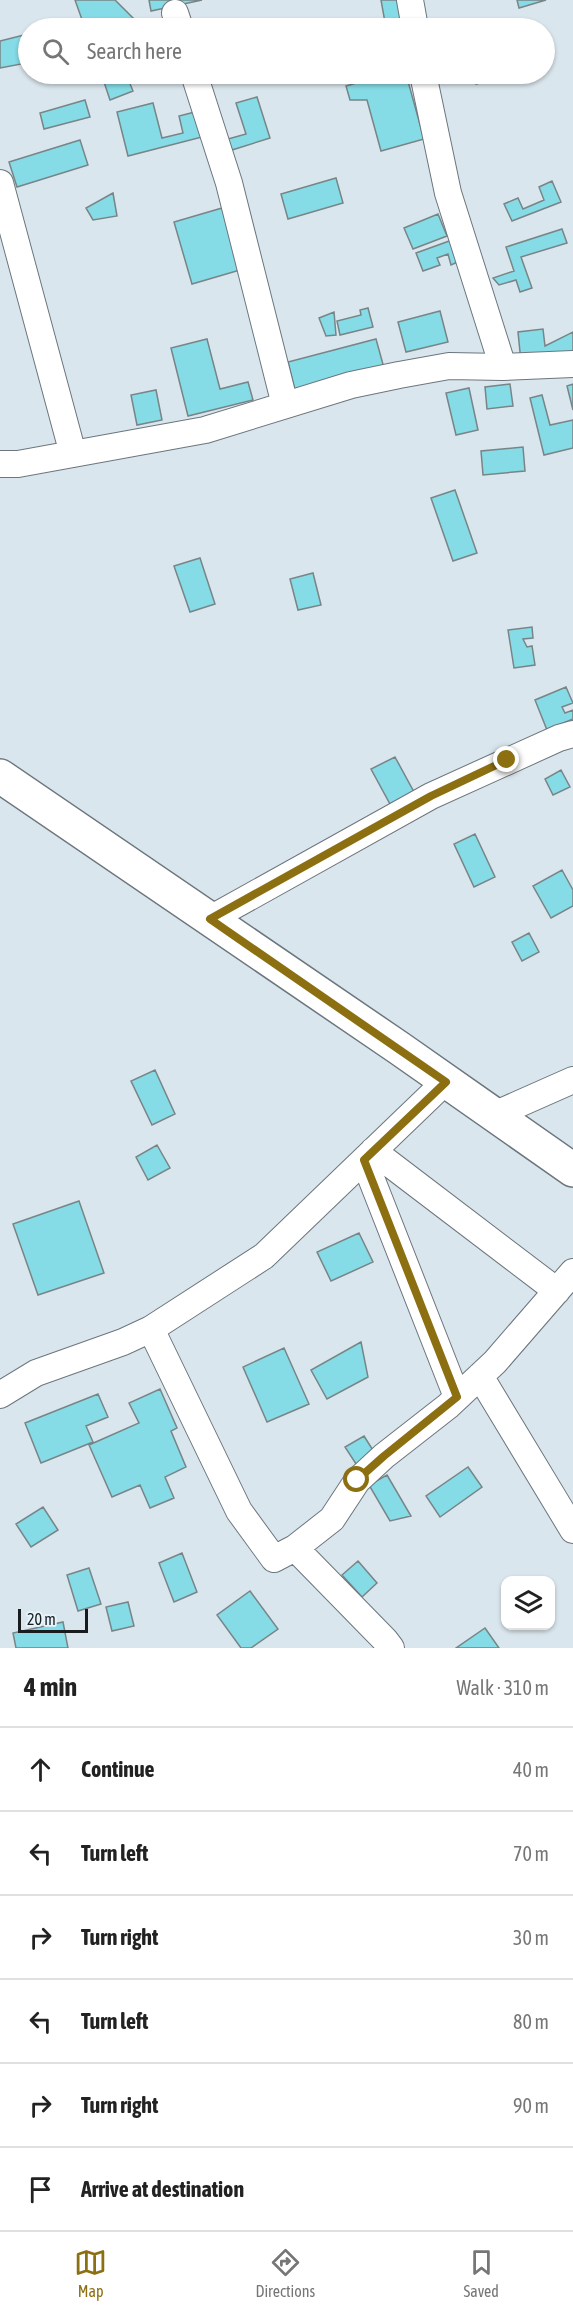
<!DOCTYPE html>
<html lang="en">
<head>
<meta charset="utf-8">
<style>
	body { margin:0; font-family:"Asap Condensed",sans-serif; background:#f2f2f2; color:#222 }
	.controls { position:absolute; right:18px; bottom:18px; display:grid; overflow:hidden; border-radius:12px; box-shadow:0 2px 4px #0004 }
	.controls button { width:54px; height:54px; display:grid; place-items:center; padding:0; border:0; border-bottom:2px solid #e0e0e0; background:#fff; color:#222; font:30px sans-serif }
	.scale { position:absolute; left:18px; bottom:15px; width:70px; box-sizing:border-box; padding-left:6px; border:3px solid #181c1f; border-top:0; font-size:16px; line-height:21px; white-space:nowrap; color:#181c1f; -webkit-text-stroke:4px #e7f3fa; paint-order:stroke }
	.stop { position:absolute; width:18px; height:18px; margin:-14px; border:4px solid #8c6f11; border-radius:50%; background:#fff }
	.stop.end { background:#8c6f11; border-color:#fff; box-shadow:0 2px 6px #0008 }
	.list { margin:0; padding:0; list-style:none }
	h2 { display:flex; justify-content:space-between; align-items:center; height:78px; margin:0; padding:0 24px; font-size:26px }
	h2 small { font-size:20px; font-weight:400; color:#767676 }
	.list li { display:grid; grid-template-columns:39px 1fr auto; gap:18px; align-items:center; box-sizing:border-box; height:84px; padding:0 24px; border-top:2px solid #e0e0e0 }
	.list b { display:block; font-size:22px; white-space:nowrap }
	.list em { font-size:20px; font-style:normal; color:#767676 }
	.icon { flex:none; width:33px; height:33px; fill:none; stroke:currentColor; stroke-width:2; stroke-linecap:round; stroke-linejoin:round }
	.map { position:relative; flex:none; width:573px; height:1648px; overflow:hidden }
	.search { position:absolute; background:#fff; box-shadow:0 2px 4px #0004; left:18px; right:18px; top:18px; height:66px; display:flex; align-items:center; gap:15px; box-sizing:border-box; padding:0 21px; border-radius:33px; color:#767676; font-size:22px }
	.sheet { height:582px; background:#fff }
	nav { display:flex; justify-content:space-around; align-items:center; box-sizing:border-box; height:84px; border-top:2px solid #e0e0e0; background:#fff; font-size:16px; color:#767676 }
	nav a { display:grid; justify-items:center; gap:3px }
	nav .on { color:#8c6f11 }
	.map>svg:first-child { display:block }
	.building { fill:#85dbe6; stroke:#788587; stroke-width:1.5 }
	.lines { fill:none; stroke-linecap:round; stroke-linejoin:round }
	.street-casing { stroke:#6c767d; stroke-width:28 }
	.secondary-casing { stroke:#6c767d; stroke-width:36 }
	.street { stroke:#fff; stroke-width:26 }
	.secondary { stroke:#fff; stroke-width:33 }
	.route { stroke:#8c6f11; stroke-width:8 }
</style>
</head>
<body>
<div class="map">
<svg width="573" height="1648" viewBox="0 0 573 1648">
	<rect width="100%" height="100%" fill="#dae6ed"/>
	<path class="building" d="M75 0H115L135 20 110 28H85Z
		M149 0H202L151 11Z
		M381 0H402L407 28H386Z
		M517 0H546L519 8Z
		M204 23 206 28H190Z
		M28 34V72L26 63 0 68V41Z
		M126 74 133 91 110 100 104 82Z
		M357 74H406L424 139 381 151 367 100H350L346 86 360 82Z
		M473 74H515L476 84Z
		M257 97 270 138 232 150 228 139 246 134 236 103Z
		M85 100 90 117 44 129 40 113Z
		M153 103 162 138 183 133 179 116 195 112 202 137 128 156 117 112Z
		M80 140 88 165 17 187 9 162Z
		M336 178 343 203 288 219 281 194Z
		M552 181 561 202 512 221 504 204 518 198 523 209 544 200 539 187Z
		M113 193 117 216 93 220 86 208Z
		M222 208 240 270 192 284 174 222Z
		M438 214 447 236 413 249 404 228Z
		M562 229 567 243 521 257 532 288 520 292 516 280 499 285 493 278 514 271 506 247Z
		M452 240 460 261 451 265 448 254 437 258 440 265 423 271 416 253Z
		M368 308 373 327 340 335 337 321 361 315 360 310Z
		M440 311 448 342 406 352 398 322Z
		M334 312 336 335 326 336 319 318Z
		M543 329 545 346 573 332V357L521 362 518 332Z
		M207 339 220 389 248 382 253 400 188 416 171 348Z
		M376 339 384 368 295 390 288 362Z
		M510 384 513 406 487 409 485 387Z
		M573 384V410L567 386Z
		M469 388 478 430 456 435 446 393Z
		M156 390 162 420 137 425 131 395Z
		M542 395 550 425 573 420V448L544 455 530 398Z
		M523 447 525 471 483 475 481 451Z
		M455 490 477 553 453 561 431 498Z
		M200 558 215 604 190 612 174 566Z
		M313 573 321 605 298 610 290 579Z
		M532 627 533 638 523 639 527 647 532 646 535 665 514 668 508 630Z
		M566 687 573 703 562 707 565 713 573 710V719L547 730 535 700Z
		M395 757 414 792 390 804 371 769Z
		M561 770 570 787 553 795 545 779Z
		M475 834 495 877 474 887 454 844Z
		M562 870 573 890V906L551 918 533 886Z
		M529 933 539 952 522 961 512 942Z
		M155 1070 175 1114 152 1125 131 1081Z
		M157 1145 170 1168 148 1180 136 1157Z
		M79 1201 104 1273 38 1295 13 1224Z
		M359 1233 373 1262 331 1281 317 1252Z
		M361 1342 368 1377 327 1399 311 1370Z
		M284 1348 309 1404 267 1422 243 1367Z
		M160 1389 177 1428 171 1431 186 1467 165 1477 174 1498 150 1508 140 1485 112 1497 89 1445 139 1423 129 1403Z
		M98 1394 108 1417 86 1426 93 1442 41 1463 25 1423Z
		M364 1436 376 1455 358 1467 345 1447Z
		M468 1467 482 1487 440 1517 426 1496Z
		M387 1475 411 1516 390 1521 369 1485Z
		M43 1507 58 1530 31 1547 16 1524Z
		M182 1553 197 1592 174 1602 159 1563Z
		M358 1561 377 1583 362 1597 342 1575Z
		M89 1568 101 1604 78 1611 67 1575Z
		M250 1591 278 1629 251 1648H241L217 1615Z
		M128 1602 134 1626 112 1631 106 1607Z
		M63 1622 68 1648H16L13 1633Z
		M485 1628 499 1648H456Z"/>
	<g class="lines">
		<defs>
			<path id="street" d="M410 0 415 28
				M175 13 180 28
				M194 74 229 183 285 405
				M423 74 448 193 503 367
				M0 183 73 454
				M0 464H18L205 430 351 385 399 375 449 366 503 367 573 364
				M210 919 431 796 559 738 573 734
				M494 1115 573 1080
				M373 1151 557 1291
				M364 1160 457 1397
				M151 1329 239 1511 274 1559 295 1548 332 1519 357 1481 384 1456 448 1406 495 1362 573 1272
				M480 1376 573 1530
				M0 1395 36 1373 123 1342 151 1329 264 1256 445 1082
				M295 1548 385 1640 391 1648"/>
			<path id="secondary" d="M0 776 399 1048 573 1170"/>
		</defs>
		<use href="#street" class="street-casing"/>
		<use href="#secondary" class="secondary-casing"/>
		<use href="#street" class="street"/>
		<use href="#secondary" class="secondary"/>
	</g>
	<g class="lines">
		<path class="route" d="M357 1480 384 1456 457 1397 364 1160 446 1082 210 919 431 796 507 760"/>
	</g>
</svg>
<div class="controls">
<button><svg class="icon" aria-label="layers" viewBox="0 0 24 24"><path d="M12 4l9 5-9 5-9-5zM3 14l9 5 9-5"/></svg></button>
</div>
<div class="scale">20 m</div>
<div class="stop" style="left:357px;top:1480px"></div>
<div class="stop end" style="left:507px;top:760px"></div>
<div class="search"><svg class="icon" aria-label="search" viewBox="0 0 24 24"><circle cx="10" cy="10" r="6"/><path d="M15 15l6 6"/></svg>Search here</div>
</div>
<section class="sheet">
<h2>4 min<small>Walk · 310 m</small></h2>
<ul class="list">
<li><svg class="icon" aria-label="ahead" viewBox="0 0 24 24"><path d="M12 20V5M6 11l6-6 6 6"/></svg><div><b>Continue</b></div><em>40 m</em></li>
<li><svg class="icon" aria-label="left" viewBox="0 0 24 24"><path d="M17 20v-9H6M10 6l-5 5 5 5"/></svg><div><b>Turn left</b></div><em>70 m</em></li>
<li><svg class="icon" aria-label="right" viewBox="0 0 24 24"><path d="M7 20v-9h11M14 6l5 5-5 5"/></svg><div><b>Turn right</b></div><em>30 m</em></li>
<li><svg class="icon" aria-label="left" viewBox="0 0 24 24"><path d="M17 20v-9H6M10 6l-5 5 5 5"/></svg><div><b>Turn left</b></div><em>80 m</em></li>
<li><svg class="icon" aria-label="right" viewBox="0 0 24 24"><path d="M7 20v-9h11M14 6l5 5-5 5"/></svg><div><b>Turn right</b></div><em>90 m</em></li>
<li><svg class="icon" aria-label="arrive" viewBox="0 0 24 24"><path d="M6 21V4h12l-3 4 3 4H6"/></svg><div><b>Arrive at destination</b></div></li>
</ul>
</section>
<nav>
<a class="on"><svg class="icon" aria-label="map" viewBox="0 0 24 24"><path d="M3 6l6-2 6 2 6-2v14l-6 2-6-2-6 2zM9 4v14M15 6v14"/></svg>Map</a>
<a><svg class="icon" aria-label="directions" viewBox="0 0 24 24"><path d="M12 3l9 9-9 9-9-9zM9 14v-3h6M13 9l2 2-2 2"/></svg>Directions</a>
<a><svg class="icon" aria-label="saved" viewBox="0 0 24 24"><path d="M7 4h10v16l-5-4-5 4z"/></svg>Saved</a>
</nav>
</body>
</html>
